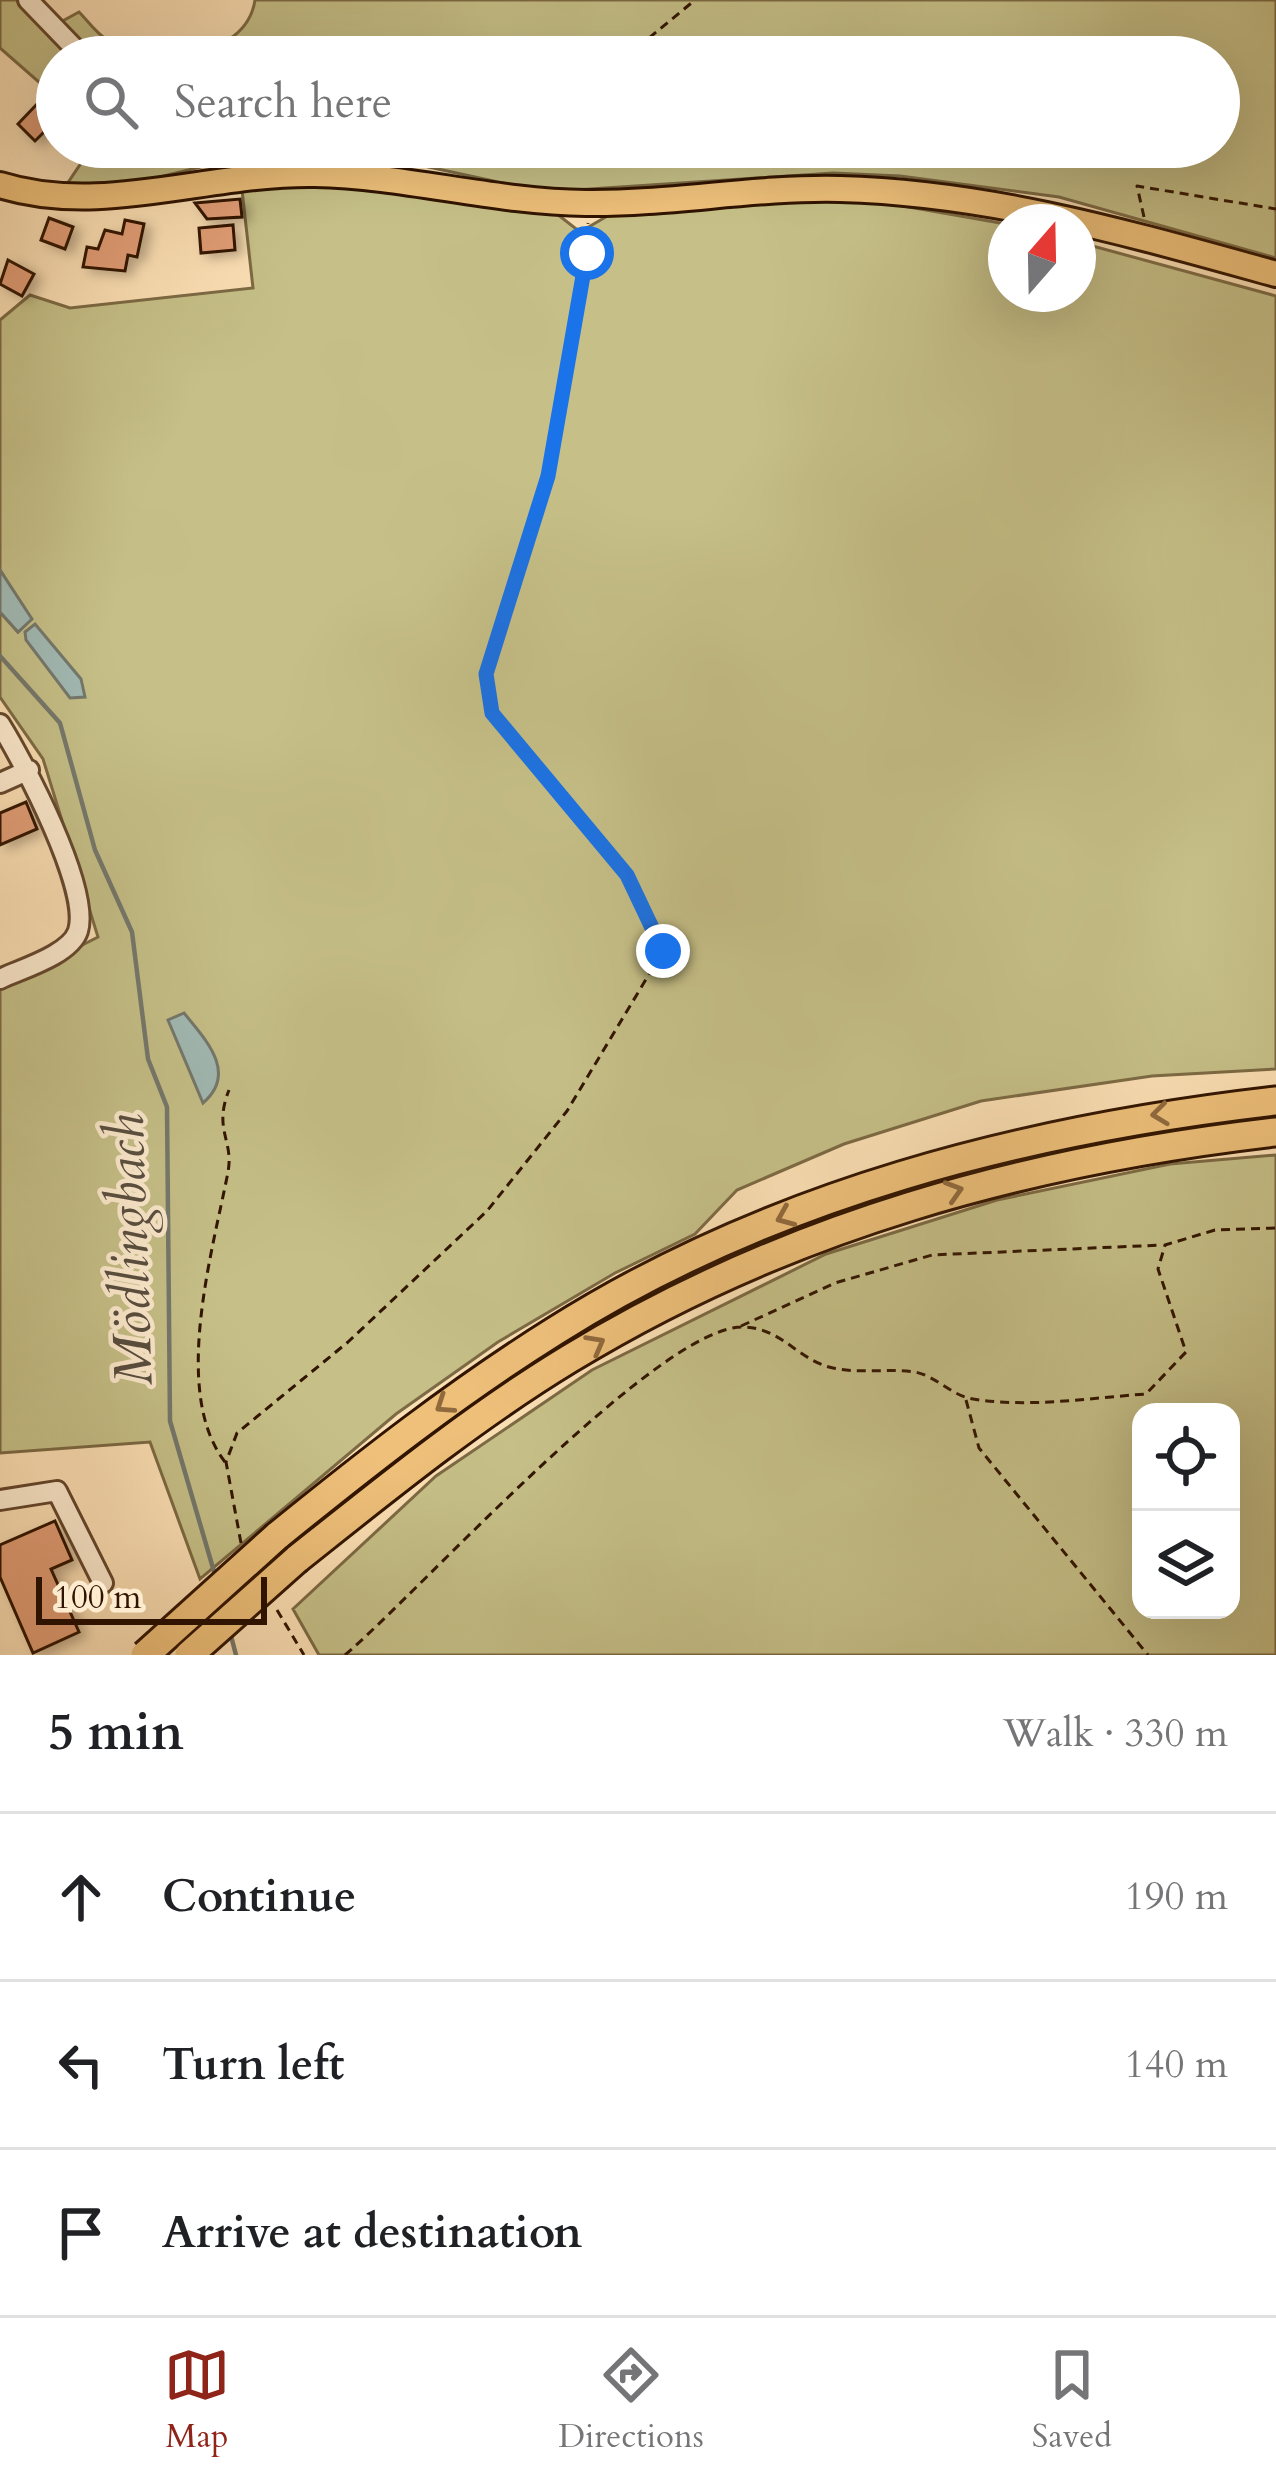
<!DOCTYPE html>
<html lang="en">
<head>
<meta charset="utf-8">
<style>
	body { margin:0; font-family:Cardo,serif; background:#f6f6f6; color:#202124 }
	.controls { position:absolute; right:36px; bottom:36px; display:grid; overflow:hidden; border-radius:24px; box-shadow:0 12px 48px #0002 }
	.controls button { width:108px; height:108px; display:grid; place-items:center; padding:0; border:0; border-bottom:3px solid #e0e0e0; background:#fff; color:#202124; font:60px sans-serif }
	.compass { position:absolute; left:988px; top:204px; width:108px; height:108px; border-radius:50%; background:#fff; box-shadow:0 12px 48px #0002; rotate:20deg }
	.scale { position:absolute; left:36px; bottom:30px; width:231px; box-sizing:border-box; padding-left:12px; border:6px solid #311400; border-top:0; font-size:33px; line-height:42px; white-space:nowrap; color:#311400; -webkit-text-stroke:9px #fdebcf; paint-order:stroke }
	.stop { position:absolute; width:36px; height:36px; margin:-27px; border:9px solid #1a73e8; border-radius:50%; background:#fff }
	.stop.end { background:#1a73e8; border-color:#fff; box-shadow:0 3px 12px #0008 }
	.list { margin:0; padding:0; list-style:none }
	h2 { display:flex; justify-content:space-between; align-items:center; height:156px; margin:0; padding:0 48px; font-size:51px }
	h2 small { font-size:39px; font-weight:400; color:#757577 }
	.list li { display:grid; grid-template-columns:78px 1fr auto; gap:36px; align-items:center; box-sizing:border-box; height:168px; padding:0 48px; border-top:3px solid #e0e0e0 }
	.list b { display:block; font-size:45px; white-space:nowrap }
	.list em { font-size:39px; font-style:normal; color:#757577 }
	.icon { flex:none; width:66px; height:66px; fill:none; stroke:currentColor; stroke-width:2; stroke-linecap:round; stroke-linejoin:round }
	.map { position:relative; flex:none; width:1276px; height:1655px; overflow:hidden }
	.search { position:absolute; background:#fff; box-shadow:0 12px 48px #0002; left:36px; right:36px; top:36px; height:132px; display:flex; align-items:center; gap:30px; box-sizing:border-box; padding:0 42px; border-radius:66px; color:#757577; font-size:45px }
	.sheet { height:660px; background:#fff }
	nav { display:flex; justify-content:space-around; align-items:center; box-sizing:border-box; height:168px; border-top:3px solid #e0e0e0; background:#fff; font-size:33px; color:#757577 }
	nav a { display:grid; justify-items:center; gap:6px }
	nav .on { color:#8f2418 }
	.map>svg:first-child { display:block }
	.green { fill:#c6c088; stroke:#7c6a44; stroke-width:3; fill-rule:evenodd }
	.water { fill:#a1bbb6; stroke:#74786d; stroke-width:3 }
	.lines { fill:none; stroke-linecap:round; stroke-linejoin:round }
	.stream { stroke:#74786d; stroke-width:4.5 }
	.building { fill:#e19d76; stroke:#311400; stroke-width:3; filter:url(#shadow) }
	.minor-casing { stroke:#64472d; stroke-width:24 }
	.major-casing { stroke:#311400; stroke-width:30 }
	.highway-casing { stroke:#311400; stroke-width:33 }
	.path { stroke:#311400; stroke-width:3; stroke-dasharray:9 6; stroke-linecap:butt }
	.minor { stroke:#fdebcf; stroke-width:18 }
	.major { stroke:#eec07a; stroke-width:24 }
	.highway { stroke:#eec07a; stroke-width:27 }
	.highway-bridge-casing { stroke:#311400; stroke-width:33; stroke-linecap:butt }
	.highway-bridge { stroke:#eec07a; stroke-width:27 }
	.oneway { stroke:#906a3d }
	.route { stroke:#1a73e8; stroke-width:15 }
	.labels { text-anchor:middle; stroke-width:9; stroke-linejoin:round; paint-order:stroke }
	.water-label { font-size:54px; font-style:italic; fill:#584e40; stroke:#fdebcf }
</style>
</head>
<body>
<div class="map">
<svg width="1276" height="1655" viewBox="0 0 1276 1655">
	<defs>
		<filter id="shadow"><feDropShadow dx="7" dy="4" stdDeviation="6" flood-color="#0004"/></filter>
	</defs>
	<rect width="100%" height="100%" fill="#fce0b5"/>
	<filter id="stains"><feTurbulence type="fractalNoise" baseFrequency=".00167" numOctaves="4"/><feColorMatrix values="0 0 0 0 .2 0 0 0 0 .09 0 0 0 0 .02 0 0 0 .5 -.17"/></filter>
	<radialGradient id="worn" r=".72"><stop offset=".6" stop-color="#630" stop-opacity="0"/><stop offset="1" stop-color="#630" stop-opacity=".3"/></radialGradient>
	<path class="green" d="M0 0H20L73 57H57V98L0 48Z
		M255 0H1276V258L1059 197 900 176 833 173 544 192 401 161 237 158 127 185 65 187 92 147H1219V57H94L57 24 79 12C87 20 96 33 106 39 150 67 246 61 255 0Z
		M325 182 557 214 580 232 616 211 789 199 886 203 1006 224V294H1078V242L1276 296V1069L1152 1076 981 1101 844 1144 737 1190 695 1234 615 1273 498 1342 396 1414 200 1579 150 1442 0 1453V987L98 937 43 759 0 697V612L18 632 31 619 0 570V320L30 295 70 308 253 288 242 190Z
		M1276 1155V1655H319L293 1609 436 1476 592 1370 826 1254 997 1200 1170 1164ZM1141 1412H1231V1610H1141Z"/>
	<path class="water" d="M0 570 32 619 18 632 0 612Z
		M35 624 81 679 85 697 70 698 26 640 25 632Z
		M184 1013C206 1040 238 1073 203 1103L168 1020Z"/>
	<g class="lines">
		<path class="stream" d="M0 656 60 723 95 850 132 932 148 1059 167 1107 170 1421 215 1575
			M230 1632 236 1655"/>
	</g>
	<path class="building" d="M37 104 55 121 35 141 18 124Z
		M240 199 242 217 207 219 195 203Z
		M49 218 73 227 65 249 41 240Z
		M125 220 144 224 137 257 128 255 125 271 83 267 87 247 98 249 105 230 122 234Z
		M233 225 235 250 201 253 199 228Z
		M8 260 34 274 22 296 0 284Z
		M26 802 37 829 0 845V813Z
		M55 1521 72 1560 51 1569 79 1632 33 1653 0 1577V1545Z"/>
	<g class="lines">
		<defs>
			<path id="minor" d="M28 0 83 57
				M287 147 311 158 320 174
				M0 724C23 761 91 889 78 931 70 955 21 969 0 979
				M0 783 29 770
				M0 1500 57 1491 103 1583"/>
			<path id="major" d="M0 185C102 217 210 172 315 174 407 176 494 202 586 203 671 204 755 187 840 189 992 193 1131 234 1276 274"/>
			<path id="highway" d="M277 1536C367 1463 456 1393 555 1331 772 1194 1023 1130 1276 1101
				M297 1559C385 1489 472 1418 569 1359 787 1226 1025 1161 1276 1132"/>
		</defs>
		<use href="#minor" class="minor-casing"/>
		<use href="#major" class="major-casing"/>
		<use href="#highway" class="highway-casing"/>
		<path class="path" d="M626 57 695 0
			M226 147 232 162
			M1144 217 1137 186 1276 209
			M741 1326 835 1283 932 1255 1162 1245
			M966 1400 979 1448 1148 1655
			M225 1462C171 1392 213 1250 228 1172 234 1140 213 1130 229 1090
			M241 1543 226 1462 237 1433 348 1342 487 1211 567 1111 663 951 627 875 492 713 486 673 548 476 588 223
			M277 1610 304 1655
			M345 1655C418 1593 660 1324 744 1327 782 1328 799 1361 833 1368 860 1374 889 1368 915 1372 936 1376 952 1396 973 1399 1030 1408 1089 1398 1146 1394L1186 1352 1158 1269 1165 1245 1215 1230 1276 1228"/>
		<use href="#minor" class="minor"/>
		<use href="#major" class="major"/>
		<use href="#highway" class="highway"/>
		<defs>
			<path id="highway-bridge" d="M145 1655 277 1536
				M189 1655 297 1559"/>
		</defs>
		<use href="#highway-bridge" class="highway-bridge-casing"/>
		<use href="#highway-bridge" class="highway-bridge"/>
	</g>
	<defs><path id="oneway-chevron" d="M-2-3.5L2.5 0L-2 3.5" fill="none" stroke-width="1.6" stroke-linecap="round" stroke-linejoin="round" transform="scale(3)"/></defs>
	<g class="oneway">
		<use href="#oneway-chevron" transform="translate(1160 1114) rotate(173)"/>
		<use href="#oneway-chevron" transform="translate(954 1191) rotate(-17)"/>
		<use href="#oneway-chevron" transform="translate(785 1217) rotate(157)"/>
		<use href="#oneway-chevron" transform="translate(596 1344) rotate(-29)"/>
		<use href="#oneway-chevron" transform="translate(444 1405) rotate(146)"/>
	</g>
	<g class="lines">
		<path class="route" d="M587 253 548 476 486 674 492 713 627 875 663 951"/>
	</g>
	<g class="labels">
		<g class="water-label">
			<text transform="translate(128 1250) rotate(-92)" y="19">Mödlingbach</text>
		</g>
	</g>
	<rect width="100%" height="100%" filter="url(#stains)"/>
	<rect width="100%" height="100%" fill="url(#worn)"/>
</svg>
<div class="controls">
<button><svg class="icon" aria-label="locate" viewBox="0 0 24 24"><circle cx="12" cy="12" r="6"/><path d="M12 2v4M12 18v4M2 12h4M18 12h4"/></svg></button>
<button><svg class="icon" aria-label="layers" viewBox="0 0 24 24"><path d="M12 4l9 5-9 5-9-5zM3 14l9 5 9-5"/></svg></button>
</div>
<svg class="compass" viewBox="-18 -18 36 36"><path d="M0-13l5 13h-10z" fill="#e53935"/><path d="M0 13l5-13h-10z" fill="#757577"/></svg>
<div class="scale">100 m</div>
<div class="stop" style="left:587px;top:253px"></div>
<div class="stop end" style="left:663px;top:951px"></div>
<div class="search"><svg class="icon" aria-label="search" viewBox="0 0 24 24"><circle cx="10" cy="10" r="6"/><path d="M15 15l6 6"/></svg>Search here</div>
</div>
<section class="sheet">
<h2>5 min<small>Walk · 330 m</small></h2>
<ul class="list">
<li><svg class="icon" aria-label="ahead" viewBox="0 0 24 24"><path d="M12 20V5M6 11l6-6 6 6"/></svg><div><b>Continue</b></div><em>190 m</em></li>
<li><svg class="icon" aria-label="left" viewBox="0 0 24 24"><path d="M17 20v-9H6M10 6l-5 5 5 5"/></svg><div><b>Turn left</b></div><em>140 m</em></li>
<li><svg class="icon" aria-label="arrive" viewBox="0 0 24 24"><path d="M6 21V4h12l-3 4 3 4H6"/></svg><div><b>Arrive at destination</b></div></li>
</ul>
</section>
<nav>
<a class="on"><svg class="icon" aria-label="map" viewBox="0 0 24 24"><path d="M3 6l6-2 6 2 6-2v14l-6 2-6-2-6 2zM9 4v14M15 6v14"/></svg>Map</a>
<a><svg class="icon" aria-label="directions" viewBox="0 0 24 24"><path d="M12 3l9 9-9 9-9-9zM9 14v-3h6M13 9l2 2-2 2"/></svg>Directions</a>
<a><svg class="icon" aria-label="saved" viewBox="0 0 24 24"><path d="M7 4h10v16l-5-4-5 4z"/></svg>Saved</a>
</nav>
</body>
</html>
